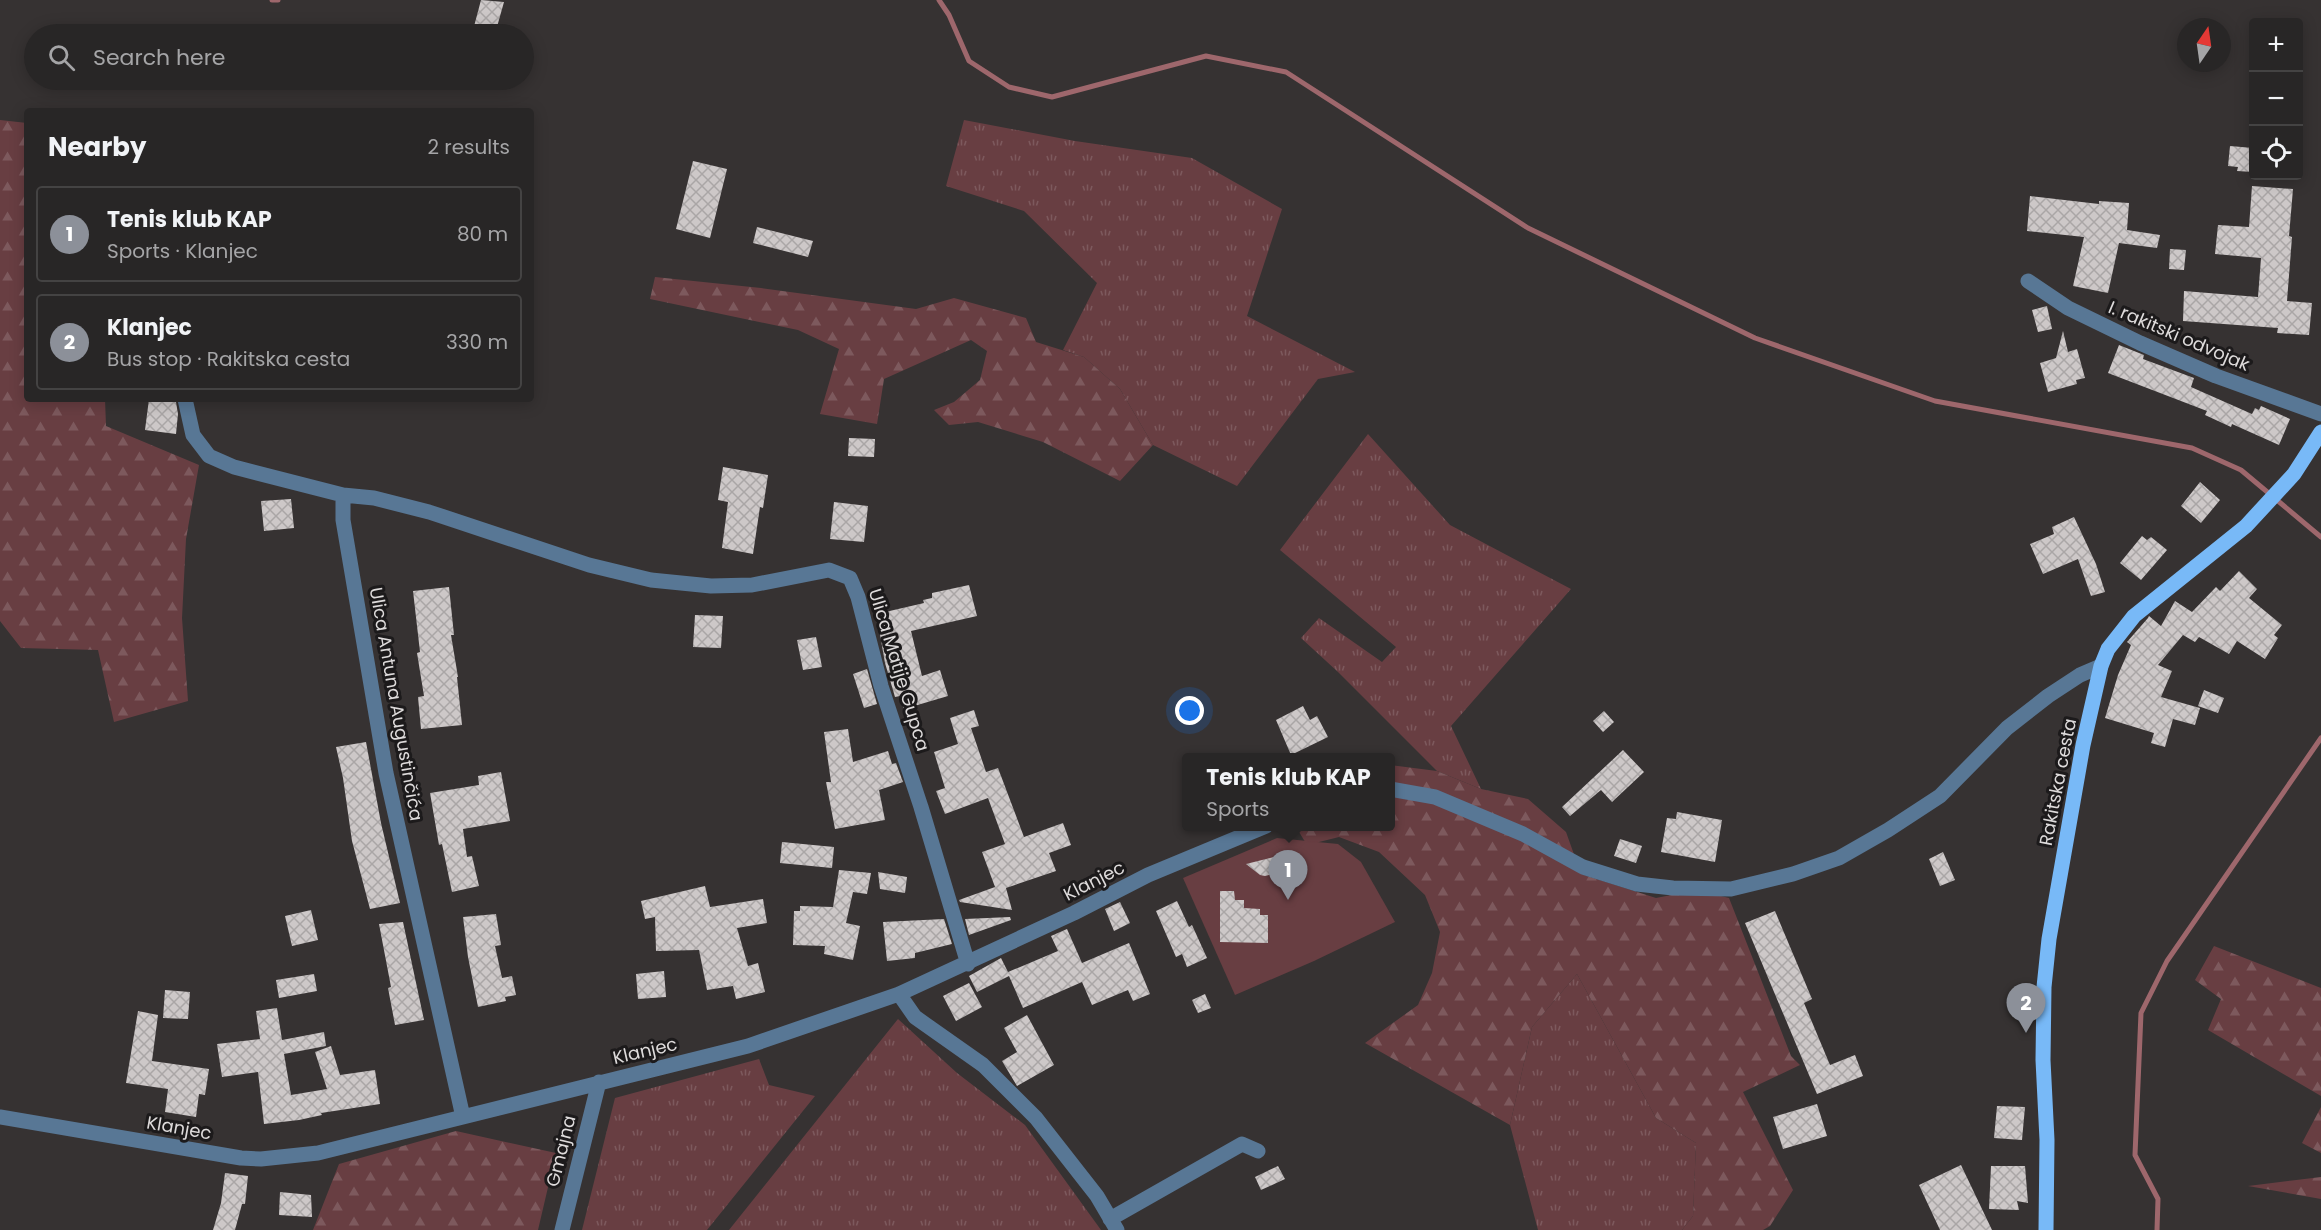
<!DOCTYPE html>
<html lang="en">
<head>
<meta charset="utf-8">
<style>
	body { margin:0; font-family:Poppins,sans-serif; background:#302e2e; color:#f1f3f6 }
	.controls { position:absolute; right:18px; top:18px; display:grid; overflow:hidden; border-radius:6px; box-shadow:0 3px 15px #0003 }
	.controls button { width:54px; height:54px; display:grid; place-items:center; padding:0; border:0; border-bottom:2px solid #444343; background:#282626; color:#f1f3f6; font:30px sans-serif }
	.compass { position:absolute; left:2177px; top:18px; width:54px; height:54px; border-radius:50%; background:#282626; box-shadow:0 3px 15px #0003; rotate:13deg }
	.you { position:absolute; left:1190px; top:711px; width:21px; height:21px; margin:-15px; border:4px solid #fff; border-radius:50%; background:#1a73e8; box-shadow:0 0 0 9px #1a73e833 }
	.badge { display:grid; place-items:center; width:39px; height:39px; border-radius:50%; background:#8c9099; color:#fff; font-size:20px; font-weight:700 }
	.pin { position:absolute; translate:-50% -50px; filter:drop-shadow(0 2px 3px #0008) }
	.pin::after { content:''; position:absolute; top:32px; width:21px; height:18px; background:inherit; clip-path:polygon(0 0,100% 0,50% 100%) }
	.popup { position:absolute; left:1182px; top:753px; width:213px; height:78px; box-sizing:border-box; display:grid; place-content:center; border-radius:6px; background:#282626; filter:drop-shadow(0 2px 4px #0005); font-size:20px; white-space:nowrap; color:#a5a5a7 }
	.popup b { font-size:22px; color:#f1f3f6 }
	.popup::after { content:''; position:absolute; left:50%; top:100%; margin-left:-12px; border:12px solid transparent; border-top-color:#282626 }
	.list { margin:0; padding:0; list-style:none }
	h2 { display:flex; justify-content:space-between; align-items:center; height:78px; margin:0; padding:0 24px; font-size:26px }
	h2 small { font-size:20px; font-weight:400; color:#a5a5a7 }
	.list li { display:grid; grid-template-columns:39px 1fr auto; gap:18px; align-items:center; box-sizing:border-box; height:96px; margin:0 12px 12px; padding:0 12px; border:2px solid #444343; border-radius:6px }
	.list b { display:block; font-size:22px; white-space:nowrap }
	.list p { margin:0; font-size:20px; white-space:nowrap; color:#a5a5a7 }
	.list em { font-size:20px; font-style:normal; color:#a5a5a7 }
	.icon { flex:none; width:33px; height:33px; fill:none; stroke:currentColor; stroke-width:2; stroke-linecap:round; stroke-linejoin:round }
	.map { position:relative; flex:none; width:2321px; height:1230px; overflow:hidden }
	.search { position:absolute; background:#282626; box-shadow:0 3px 15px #0003; left:24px; top:24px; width:510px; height:66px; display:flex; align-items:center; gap:15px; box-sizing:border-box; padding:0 21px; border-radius:33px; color:#a5a5a7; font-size:22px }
	.panel { position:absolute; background:#282626; box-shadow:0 3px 15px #0003; left:24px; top:108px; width:510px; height:294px; border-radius:6px }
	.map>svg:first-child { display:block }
	.grass { fill:url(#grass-tufts) }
	.forest { fill:url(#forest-firs) }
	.pitch { fill:#683e42 }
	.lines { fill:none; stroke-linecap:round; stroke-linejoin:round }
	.stream { stroke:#9e676c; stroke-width:5 }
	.building { fill:url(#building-cross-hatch) }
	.minor { stroke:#587795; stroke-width:15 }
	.major { stroke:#78b9f7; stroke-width:15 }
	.labels { text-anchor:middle; stroke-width:6; stroke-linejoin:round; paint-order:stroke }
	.street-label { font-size:18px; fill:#dedbdb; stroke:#1c1a1b }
</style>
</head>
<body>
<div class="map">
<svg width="2321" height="1230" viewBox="0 0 2321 1230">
	<defs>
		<pattern id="grass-tufts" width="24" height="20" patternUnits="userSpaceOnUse" patternTransform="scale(1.5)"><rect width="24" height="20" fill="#683e42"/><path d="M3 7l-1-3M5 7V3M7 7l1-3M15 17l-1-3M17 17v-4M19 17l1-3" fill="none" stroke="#7d595d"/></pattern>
		<pattern id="forest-firs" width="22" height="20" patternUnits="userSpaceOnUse" patternTransform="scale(1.5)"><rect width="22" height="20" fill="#683e42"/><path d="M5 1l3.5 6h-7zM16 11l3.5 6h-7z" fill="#7d595d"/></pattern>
		<pattern id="building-cross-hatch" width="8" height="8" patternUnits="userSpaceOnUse" patternTransform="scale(1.5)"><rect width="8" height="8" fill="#cdc8c8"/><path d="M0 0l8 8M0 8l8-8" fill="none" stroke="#aaa6a6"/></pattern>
	</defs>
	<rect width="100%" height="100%" fill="#363232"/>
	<path class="grass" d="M964 120 1075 141 1192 158 1282 209 1247 316 1355 372 1318 379 1237 486 1153 445 1120 389 1084 357 1063 350 1097 283 1024 211 946 186Z
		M1368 434 1450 525 1571 589 1451 726 1481 789 1437 771 1338 672 1301 638 1319 618 1382 662 1396 647 1280 550Z
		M1577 974 1656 1118 1696 1143 1693 1216 1682 1230H1538L1510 1125 1532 1027Z
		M898 1019 957 1073 1025 1125 1101 1230H729Z
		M759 1059 769 1085 815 1096 707 1230H582L615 1098Z"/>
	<path class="forest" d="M0 120 27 123V399H105L106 426 199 465 186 539 182 618 188 701 114 722 98 650 21 648 0 621Z
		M655 277 761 288 916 309 954 298 1026 318 1036 342 1084 357 1120 389 1153 445 1120 481 1043 442 978 422 949 425 934 410 954 402 980 380 987 351 971 340 884 379 877 424 820 414 839 349 798 330 650 299Z
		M1390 765 1437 771 1481 789 1528 799 1566 832 1581 874 1656 898 1697 890 1729 898 1791 1056 1800 1065 1743 1092 1793 1190 1770 1226 1763 1230H1682L1693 1216 1696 1143 1656 1118 1577 974 1532 1027 1510 1125 1365 1043 1418 1005 1432 973 1440 932 1425 895 1379 852 1339 837 1307 845 1296 827 1390 826Z
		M2214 946 2321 988V1096L2208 1030 2221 999 2195 980Z
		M2321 1107V1153L2302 1143Z
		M456 1131 556 1153 538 1230H313L339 1164Z
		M2321 1177V1199L2248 1186Z"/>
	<path class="pitch" d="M1277 838 1338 844 1361 862 1395 922 1314 961 1235 995 1183 878Z"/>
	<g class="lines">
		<path class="stream" d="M272 0H278
			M939 0 949 15 969 61 1009 87 1052 97 1206 56 1286 72 1528 228 1755 338 1935 401 2192 448 2241 470 2321 537
			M2157 1230 2158 1199 2135 1155 2141 1013 2167 961 2321 738"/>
	</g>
	<path class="building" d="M481 0 504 2 495 34H472Z
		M2230 146 2253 148V172L2237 171 2238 167 2228 166Z
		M693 161 727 169 710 238 676 229Z
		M2252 186 2293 189 2289 236 2292 237 2287 301 2312 303 2309 335 2277 333 2278 328 2183 321 2184 291 2258 297 2261 258 2215 254 2218 225 2249 227Z
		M2030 196 2099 204V201L2129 203 2127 230 2160 235 2157 248 2119 243 2108 293 2073 286 2084 237 2027 231Z
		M757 227 813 241 808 257 753 243Z
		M2170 249 2186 250 2184 270 2169 269Z
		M2047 306 2052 329 2038 332 2032 310Z
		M2063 331 2068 352 2077 349 2085 378 2076 380 2077 384 2048 392 2040 363 2056 358Z
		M2119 345 2144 355 2143 359 2194 378 2191 387 2252 414 2255 408 2259 410 2261 406 2290 419 2279 445 2232 424 2231 427 2205 415 2207 411 2108 373Z
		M149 399 176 402 178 414 176 434 145 430Z
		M849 438 875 439 874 457 848 456Z
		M723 467 768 475 763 508 760 507 753 554 722 548 728 502 718 500Z
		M2200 482 2220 500 2201 523 2181 506Z
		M291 499 294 528 264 531 261 501Z
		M834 502 868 506 864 542 830 539Z
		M2074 517 2096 564 2105 592 2091 596 2078 559 2043 574 2030 544 2054 534 2052 527Z
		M2142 536 2147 540 2151 537 2167 550 2141 580 2120 563Z
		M2239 571 2257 589 2249 598 2282 625 2274 635 2278 638 2265 659 2237 641 2229 654 2199 637 2195 642 2183 635 2158 665 2172 671 2161 697 2200 708 2195 725 2173 719 2165 747 2151 743 2154 733 2105 718 2118 675 2131 645 2127 642 2148 618 2149 616 2161 626 2175 601 2192 612 2216 587 2220 591Z
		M969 585 977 616 911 631 922 676 940 670 948 696 904 709 900 696 895 697 885 663 878 623 883 622 881 613 924 603 923 600 932 598V593Z
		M449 587 454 635H451L458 677H457L462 725 421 729 418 697 424 696 417 653 420 652 413 591Z
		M695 615 723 616 721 648 693 647Z
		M816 637 822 667 803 670 797 640Z
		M867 669 877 704 864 708 853 674Z
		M2204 690 2224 698 2218 713 2198 706Z
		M1303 706 1310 720 1317 716 1328 737 1291 755 1276 720Z
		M974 710 979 726 971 728 986 772 998 768 1024 837 1063 823 1071 845 1049 853 1056 871 1006 888 1012 910 960 902 959 900 995 887 982 852 1005 844 988 798 945 814 936 791 945 788 934 752 958 744 950 718Z
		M1604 711 1614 722 1603 732 1593 721Z
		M848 729 853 762 888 751 892 764 896 763 903 782 879 790 885 820 835 829 826 782H831L824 732Z
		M366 742 381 823 400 903 370 909 352 841 343 778 336 747Z
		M1623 750 1644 772 1612 802 1601 790 1570 816 1562 807Z
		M501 772 510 821 463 829 467 857 472 856 479 886 452 892 442 844 439 845 430 793 479 785 478 776Z
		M1677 812 1722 820 1715 862 1661 852 1667 818 1676 819Z
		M1620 839 1642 846 1636 863 1614 856Z
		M782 842 834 847 832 868 780 863Z
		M1943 852 1955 880 1940 886 1929 859Z
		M1274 857 1282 872 1265 876 1260 875 1246 864Z
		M839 870 871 873 867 894 853 892 846 923 860 926 853 960 824 954 825 946 793 945 794 911H800V906L833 907Z
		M878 872 907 877 905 893 880 889Z
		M705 886 710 907 763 899 767 923 737 928 748 966 758 963 765 992 736 999 733 986 707 990 699 950 656 951 655 917 645 919 641 901Z
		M1220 891H1234L1235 900H1244V908L1260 909V915H1268V943L1220 942Z
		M1177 901 1189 927 1192 925 1207 958 1187 967 1182 954 1176 957 1156 911Z
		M1120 902 1130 923 1114 931 1105 909Z
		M311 910 318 940 292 946 285 916Z
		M1775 911 1812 999 1804 1003 1830 1065 1855 1055 1863 1076 1817 1094 1745 923Z
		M496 914 501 945 495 946 502 978 512 976 516 995 505 997 506 1001 478 1007 468 957 463 917Z
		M1010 917 1011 920 969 935 965 919Z
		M944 919 952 944 915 953V958L887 961 883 922Z
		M403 922 424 1020 395 1025 388 988 391 987 379 924Z
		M1067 929 1082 963 1129 943 1150 994 1133 1001 1128 990 1092 1005 1082 982 1023 1008 1009 976 977 992 969 976 1001 958 1008 972 1058 951 1051 936Z
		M664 971 666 997 638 999 636 974Z
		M314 974 317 991 279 998 276 980Z
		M969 983 982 1007 956 1021 943 996Z
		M165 990 190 992 188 1019 163 1018Z
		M1205 994 1211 1008 1198 1013 1192 1000Z
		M277 1008 282 1040 324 1032 326 1046 284 1054 291 1095 327 1089 315 1052 331 1046 340 1075 375 1070 380 1104 321 1113 322 1115 299 1120 264 1124 258 1072 222 1077 217 1044 260 1039 256 1011Z
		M138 1011 158 1015 152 1061 209 1069 205 1095 199 1094 196 1117 165 1112 168 1089 126 1083Z
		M1027 1015 1054 1065 1017 1086 1002 1061 1017 1052 1004 1028Z
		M1817 1104 1827 1136 1783 1149 1773 1117Z
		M1997 1106 2025 1107 2022 1140 1994 1138Z
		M1961 1165 1992 1230H1940L1919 1185Z
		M1278 1166 1285 1179 1261 1190 1255 1177Z
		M1991 1166H2025L2028 1203 2017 1201 2019 1210 1989 1209Z
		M225 1173 248 1176 245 1204H242L235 1230H213L221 1203Z
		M280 1192 311 1195 312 1217 279 1215Z"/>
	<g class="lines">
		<path class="minor" d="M2028 281 2068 308 2140 343 2216 376 2321 414
			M185 399 193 435 209 456 234 467 343 495 374 498 429 512 589 565 651 580 711 586 752 585 829 570 850 578 858 597 881 686 921 807 968 964
			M343 495V520L386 773 463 1117
			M1390 789 1435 797 1523 834 1583 867 1637 884 1673 888 1731 889 1793 874 1839 858 1888 830 1940 796 2007 728 2048 696 2080 675 2101 666
			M899 994 915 1017 983 1065 1036 1118 1097 1196 1117 1230
			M0 1117 241 1158 261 1159 318 1153 748 1046 899 994 1074 913 1148 875 1266 826
			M1110 1219 1242 1144 1258 1151
			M562 1230 599 1082"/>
		<path class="major" d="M2046 1230 2047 1140 2043 1060 2044 987 2049 939 2083 745 2101 666 2108 649 2134 616 2246 526 2294 474 2321 432"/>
	</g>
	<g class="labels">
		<g class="street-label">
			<text transform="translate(2179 336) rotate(23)" y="6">I. rakitski odvojak</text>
			<text transform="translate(899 670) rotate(73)" y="6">Ulica Matije Gupca</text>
			<text transform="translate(396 704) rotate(80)" y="6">Ulica Antuna Augustinčića</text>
			<text transform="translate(2058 782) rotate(-79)" y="6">Rakitska cesta</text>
			<text transform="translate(1094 881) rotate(-27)" y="6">Klanjec</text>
			<text transform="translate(645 1051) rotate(-13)" y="6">Klanjec</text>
			<text transform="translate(179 1128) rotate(10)" y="6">Klanjec</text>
			<text transform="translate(561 1151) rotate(-76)" y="6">Gmajna</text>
		</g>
	</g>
</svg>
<div class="controls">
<button>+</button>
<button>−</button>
<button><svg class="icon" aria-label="locate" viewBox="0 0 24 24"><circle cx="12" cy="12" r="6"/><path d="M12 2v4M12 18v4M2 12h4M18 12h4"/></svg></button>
</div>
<svg class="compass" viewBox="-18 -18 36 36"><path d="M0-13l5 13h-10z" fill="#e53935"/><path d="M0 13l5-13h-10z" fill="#a5a5a7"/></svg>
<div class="you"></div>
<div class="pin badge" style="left:1288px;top:900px">1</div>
<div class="popup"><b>Tenis klub KAP</b>Sports</div>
<div class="pin badge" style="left:2026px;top:1033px">2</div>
<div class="search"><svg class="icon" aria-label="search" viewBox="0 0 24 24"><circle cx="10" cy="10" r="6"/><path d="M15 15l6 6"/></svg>Search here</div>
<section class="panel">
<h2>Nearby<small>2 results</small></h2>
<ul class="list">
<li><span class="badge">1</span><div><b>Tenis klub KAP</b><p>Sports · Klanjec</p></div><em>80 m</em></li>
<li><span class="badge">2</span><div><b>Klanjec</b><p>Bus stop · Rakitska cesta</p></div><em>330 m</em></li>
</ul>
</section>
</div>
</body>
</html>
